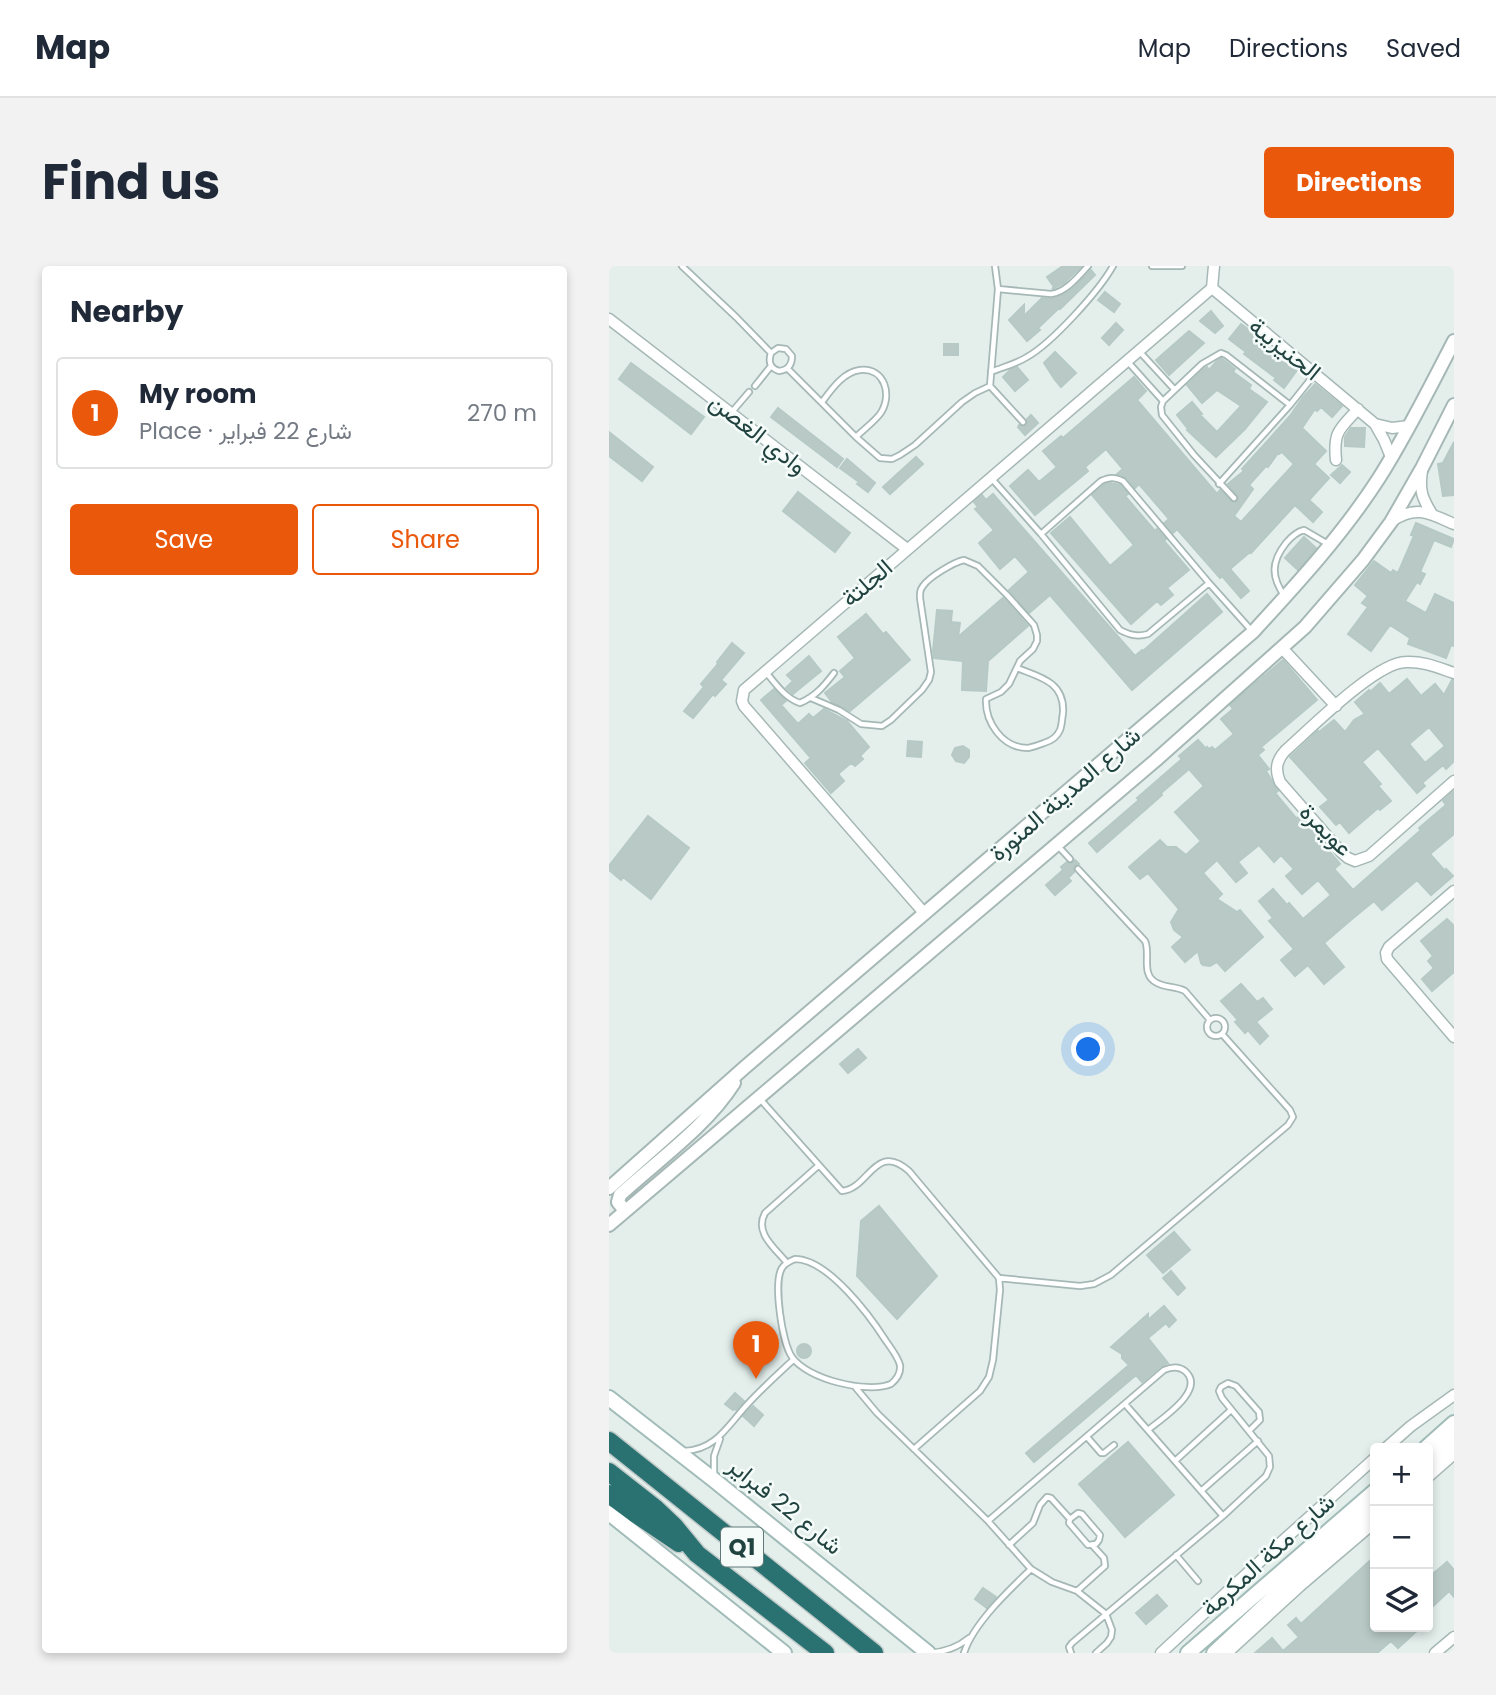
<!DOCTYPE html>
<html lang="en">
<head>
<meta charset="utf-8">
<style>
	body { margin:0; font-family:Poppins,Vazirmatn,sans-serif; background:#f2f2f3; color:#1f2937 }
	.controls { position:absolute; right:21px; bottom:21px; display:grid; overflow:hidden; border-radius:7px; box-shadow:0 4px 10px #0003 }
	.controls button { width:63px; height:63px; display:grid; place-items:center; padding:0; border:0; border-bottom:2px solid #e0e1e3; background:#fff; color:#1f2937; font:35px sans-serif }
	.you { position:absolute; left:480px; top:784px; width:24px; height:24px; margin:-18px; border:5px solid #fff; border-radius:50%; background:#1a73e8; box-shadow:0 0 0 10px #1a73e833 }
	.badge { display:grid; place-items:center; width:46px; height:46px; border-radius:50%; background:#ea580c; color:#fff; font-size:23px; font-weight:700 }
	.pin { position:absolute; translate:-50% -58px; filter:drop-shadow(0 2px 4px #0008) }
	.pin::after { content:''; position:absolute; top:37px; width:24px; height:21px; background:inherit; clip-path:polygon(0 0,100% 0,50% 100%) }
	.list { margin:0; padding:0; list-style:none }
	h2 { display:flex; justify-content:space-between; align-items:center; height:91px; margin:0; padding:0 28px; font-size:30px }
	h2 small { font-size:23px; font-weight:400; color:#747a83 }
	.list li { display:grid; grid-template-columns:46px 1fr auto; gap:21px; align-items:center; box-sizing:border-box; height:112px; margin:0 14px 14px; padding:0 14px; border:2px solid #e0e1e3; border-radius:7px }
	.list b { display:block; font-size:26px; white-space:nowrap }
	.list p { margin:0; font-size:23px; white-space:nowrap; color:#747a83 }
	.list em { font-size:23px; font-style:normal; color:#747a83 }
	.actions { display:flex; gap:14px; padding:21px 28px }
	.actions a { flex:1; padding:16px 0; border:2px solid #ea580c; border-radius:7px; text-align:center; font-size:24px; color:#ea580c }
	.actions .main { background:#ea580c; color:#fff }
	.icon { flex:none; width:38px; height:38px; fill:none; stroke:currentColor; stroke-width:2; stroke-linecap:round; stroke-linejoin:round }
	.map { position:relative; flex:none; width:845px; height:1387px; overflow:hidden; border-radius:7px }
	header { display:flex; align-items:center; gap:42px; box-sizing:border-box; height:98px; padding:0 35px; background:#fff; border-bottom:2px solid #e0e1e3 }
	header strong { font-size:33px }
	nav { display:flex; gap:38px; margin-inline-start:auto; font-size:24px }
	.intro { display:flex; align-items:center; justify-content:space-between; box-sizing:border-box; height:168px; padding:0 42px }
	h1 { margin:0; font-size:49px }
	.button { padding:18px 32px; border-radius:7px; background:#ea580c; color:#fff; font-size:24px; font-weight:700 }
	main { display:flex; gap:42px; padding:0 42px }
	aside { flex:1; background:#fff; border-radius:7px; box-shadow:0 4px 10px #0003 }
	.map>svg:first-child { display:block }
	.building { fill:#b9cac6; stroke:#b6c9c5; stroke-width:2; fill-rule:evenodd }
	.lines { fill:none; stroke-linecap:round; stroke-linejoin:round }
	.service-casing { stroke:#a6b8b5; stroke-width:8 }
	.minor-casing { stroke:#a6b8b5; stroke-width:13 }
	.tertiary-casing { stroke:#a6b8b5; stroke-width:16 }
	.secondary-casing { stroke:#a1bcb8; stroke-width:18 }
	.motorway-casing { stroke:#c1caca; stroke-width:21 }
	.service { stroke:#fff; stroke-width:4.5 }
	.minor { stroke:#fff; stroke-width:10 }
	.tertiary { stroke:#fff; stroke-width:12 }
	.secondary { stroke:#fff; stroke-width:14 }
	.motorway { stroke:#2a7271; stroke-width:18 }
	.labels { text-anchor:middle; stroke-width:5; stroke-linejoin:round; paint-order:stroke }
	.shield { fill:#f5fbf9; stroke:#617a78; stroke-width:2 }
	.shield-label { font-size:23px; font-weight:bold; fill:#214340 }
	.street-label { font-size:24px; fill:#214340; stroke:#f5fbf9 }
</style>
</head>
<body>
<header>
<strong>Map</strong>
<nav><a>Map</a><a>Directions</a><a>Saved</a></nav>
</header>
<div class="intro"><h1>Find us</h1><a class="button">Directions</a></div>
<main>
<aside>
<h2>Nearby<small></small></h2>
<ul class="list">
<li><span class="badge">1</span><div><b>My room</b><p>Place · شارع 22 فبراير</p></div><em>270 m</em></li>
</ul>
<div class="actions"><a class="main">Save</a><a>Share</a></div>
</aside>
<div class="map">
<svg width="845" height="1387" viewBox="0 0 845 1387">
	<rect width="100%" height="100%" fill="#e4efec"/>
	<path class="building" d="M454 0H473L455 17 443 23 445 21 438 11Z
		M482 4 486 9 451 43 450 42 429 62 431 64 418 75 400 54 415 39V50L433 32 443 33 455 28 466 21Z
		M496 26 511 38 505 46 489 34Z
		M602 45 614 60 606 67 591 55Z
		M507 57 514 64 500 79 493 72Z
		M632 58 646 68 645 70 657 81 688 104 675 122 665 114 667 112 635 88 637 86 620 73Z
		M580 65 595 77 560 109 547 94Z
		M335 78H349V89H335Z
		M446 86 467 107 452 121 446 114 435 97Z
		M612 92 626 103 624 106 642 119 640 123 658 136 636 163 607 191 578 164 579 163 568 149 583 136 593 148 591 149 608 166 632 140 608 124 593 137 578 119 596 102 598 101 600 104 607 96Z
		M22 97 95 151 82 168 10 113Z
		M408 101 419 114 406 125 394 111 401 104Z
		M525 111 537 125 528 134 608 228 611 224 624 237 629 235V230L619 218 635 205 633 203 681 150 694 131 706 118 733 140 723 151 712 141 708 145 706 143 693 162 717 185 705 198 720 212 700 234 713 246 704 256 686 239 642 287 641 286 621 303 640 325 632 332 613 310 611 312 568 263 564 267 555 257 560 253 530 218 526 222 517 211 508 208 514 203 497 183 476 201 479 205 426 249 401 220 419 204 430 216 448 201 434 185 452 170 454 172ZM673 186 685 198 632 256 625 250 644 223 640 219 657 200 659 201 669 187 670 188Z
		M169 142 234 193 228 201 162 151Z
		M422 149 429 157 416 169 409 161 410 159 417 160 419 157 418 153Z
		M742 162H756L755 181 736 180V171Z
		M0 166 44 201 33 215 0 190Z
		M845 176V229L834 230 829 198 834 197Z
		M307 191 314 198 281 228 274 221Z
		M238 193 266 217 259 226 248 218 250 216 231 202Z
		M733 199 741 206 731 217 722 209Z
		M501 217 511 219 519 228 516 230 546 265 548 263 557 273 555 275 580 304 558 322 564 329 552 339 548 335 522 358 442 267 461 251 501 300 525 279 483 229 495 219Z
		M189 226 241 267 226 286 174 245Z
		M384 228 526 390 533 384 534 385 598 328 613 346 523 424 441 329 420 347 400 324 420 306 406 290 391 303 370 277 385 264 366 243 369 241 365 236 373 229 377 234Z
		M807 257 845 273 842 281 825 274 811 306 816 308 811 318 808 316 796 335 817 347 826 328 845 337V380L842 379 837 392 799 378 801 372 781 359 762 385 739 368 759 341 753 337 759 330 746 319 765 295 782 307 784 304 789 307 805 270 802 269Z
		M695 271 707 282 689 304 676 292Z
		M394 332 419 360 379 395 377 425 353 424 354 395 325 392 324 385 328 344 343 345 342 356 351 357 349 371Z
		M257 348 274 368 277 366 301 394 241 445 223 436 216 427 236 411 231 405 246 392 229 371Z
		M123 377 135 387 112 414 117 418 106 430 104 428 84 452 75 445 95 421 92 418 109 398 108 396Z
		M200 390 212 405 184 428 177 422 184 415 178 409Z
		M674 394 708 434 652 481 655 484 649 489 660 503 657 505 669 525 666 527 687 552 691 551 731 598 725 603 744 624 812 564 810 562 837 539 834 535 845 525V568L821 588 836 605 837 603 844 610 822 629 808 614 773 644 765 635 743 653 715 677 735 701 715 718 699 699 686 710 672 694 685 683 660 655 664 652 650 635 664 623 678 639 680 637 694 653 722 629 709 614 693 628 677 610 685 603 672 589 665 596 650 579 629 596 638 607 627 616 608 594 594 607 613 628 608 633 628 646 631 644 654 671 616 705 608 696 601 700 594 699 592 697 589 685 576 696 563 681 574 671 565 664 562 656 570 643 539 607 531 613 520 601 551 574 558 581H567L577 589 592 575 566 546 595 520 580 503 552 527 553 529 488 586 480 577 530 534 528 532 573 493 570 490 589 474 597 483 598 481 600 483 603 481 606 484 625 468 612 453 624 443 621 439Z
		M798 413 812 430 826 418 835 429 843 414H845V495L837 503 834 499 813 517 816 520 808 527 769 482 753 496 772 518 769 520 782 535 771 544 769 542 740 567 731 556 727 559 711 541 720 534 681 491 709 465 710 466 725 454 736 466 745 454 756 448 746 436 760 424 761 426 771 417 780 428ZM820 461 836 480 816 497 800 478Z
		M165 423 177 435 172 439 189 458 200 448 204 452 215 443 238 455 260 481 251 490 254 493 246 500 242 497 229 508 235 515 222 527 196 497 202 492 152 434Z
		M299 475 313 476 312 491 298 490Z
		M354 480 360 484V491L355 497 347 495 343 489 346 482Z
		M39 550 80 582 42 633 14 611 12 614 0 604V600Z
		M466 594 470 598 465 600V606L459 612 462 615 446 629 437 619 454 604 452 601 458 596 464 597Z
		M838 653 845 660V706L823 725 813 713 825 702 819 695 824 690 812 675Z
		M632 718 648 736 654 732 663 743 647 756 659 770 651 778 639 764 636 767 626 756 629 754 612 735Z
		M249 783 257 792 239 807 231 798Z
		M270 940 328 1010 288 1053 248 1010 252 955Z
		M565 966 581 984 554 1007 538 989Z
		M562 1005 576 1022 569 1029 554 1012Z
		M555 1040 567 1054 560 1061 557 1057 539 1072 559 1097 552 1100 533 1116 527 1109 425 1196 417 1187 520 1099 513 1092V1088L502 1081 539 1048V1054Z
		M188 1085a7 7 0 1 1 14 0a7 7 0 1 1-14 0Z
		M126 1127 135 1135 127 1144 125 1142 124 1144 116 1138Z
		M144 1140 154 1149 145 1160 134 1150Z
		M519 1176 565 1229 516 1271 470 1218Z
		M766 1290V1361H812L789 1382 782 1375 768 1387H646L663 1372 674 1385 690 1371 679 1359 687 1352 692 1358Z
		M838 1296 845 1304V1331L840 1325 819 1345V1312Z
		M374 1322 387 1331 378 1342 366 1333Z
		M548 1329 558 1340 537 1358 527 1347Z"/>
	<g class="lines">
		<defs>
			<path id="service" d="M73 0 127 51 162 87C159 96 161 102 170 105 179 104 183 99 183 90L177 83 169 82 162 87
				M386 0 389 23 381 120 414 156
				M543 0H573
				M389 23 442 28C457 26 469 11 479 0
				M530 85 565 123
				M519 96 554 135
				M178 102 247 171 271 192 283 193 291 189 306 179 353 136 366 127 381 120
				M382 106C394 101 407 98 418 91 443 77 490 25 504 0
				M146 120 162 100
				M213 136C222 124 234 106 251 104 276 101 284 130 271 148 265 156 255 163 247 171
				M122 147 140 126
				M383 213 432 268 511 364C521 369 528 371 539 368L600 317
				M610 218 681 139
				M625 232 585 189 553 149 552 141 554 135 593 98 612 87 617 89 681 139 705 109
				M432 268 492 215C501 211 505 211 514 215L600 317 642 364
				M676 331C662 311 662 296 677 277 682 271 687 266 695 264L719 278
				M156 405C166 417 176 432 191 437 207 430 215 420 225 407
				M202 432 230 444 252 458 273 460 282 454 313 424 320 414 322 406 311 332C311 326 311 324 314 320 320 311 345 296 355 294L369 300 398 329 425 359 428 369V375L424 383 411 395 400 418 392 426 377 433C376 456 393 482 419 482 424 481 430 479 435 477 442 475 448 471 451 464 453 459 453 452 454 447 456 416 431 411 408 402
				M448 579 461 593
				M469 603 536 675C542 687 531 709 548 717 557 722 567 720 576 725L601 754
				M598 761a9 9 0 1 1 18 0a9 9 0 1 1-18 0Z
				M151 833 233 925C260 923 266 875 300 905L390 1012 391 1024 384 1094 380 1111 371 1125 305 1183
				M186 993C219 993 261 1050 277 1075 282 1082 289 1091 291 1099 292 1107 288 1113 282 1118 258 1128 198 1113 183 1091 173 1077 164 1016 173 1002 176 997 181 995 186 993Z
				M178 997C166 982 145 967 156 947L209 900
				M390 1012 471 1020 485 1018 502 1009 679 859 684 851 681 844 613 768
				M247 1122 268 1147 379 1255 422 1303 443 1316 468 1325 497 1348 503 1364 502 1371 498 1377 487 1387
				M516 1138 614 1250
				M478 1171 492 1187H495L505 1179
				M75 1185C106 1184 118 1161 136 1141 151 1124 168 1109 184 1094
				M566 1195 622 1144
				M105 1209V1190L111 1173
				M592 1225 649 1175
				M469 1247 473 1248 491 1269 490 1274 487 1278 479 1279 460 1257 461 1253Z
				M379 1255 555 1104C562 1101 570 1100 576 1105 598 1124 552 1153 539 1164
				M400 1279 424 1257 431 1239 438 1231 442 1232 461 1253
				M567 1289 589 1315
				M468 1325 496 1300 495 1292 484 1280
				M320 1387C336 1386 348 1382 360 1372
				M355 1387C364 1358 400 1324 422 1303
				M462 1387 460 1381 463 1377 614 1250 657 1210 661 1201 660 1190 613 1132 610 1125 612 1121 619 1117 627 1120 650 1146 651 1154 640 1165"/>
			<path id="minor" d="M603 22 766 158 775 174 782 191
				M603 22 605 0
				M0 53 298 283
				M766 158 783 162 800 160
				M727 194C724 165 731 163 749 143
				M813 205C810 224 813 232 823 248
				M783 255C807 239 820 247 845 258
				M673 382 727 440
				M845 407C830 402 814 395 797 396 767 396 701 463 676 485 667 495 666 504 671 516L733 587 739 592 746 595 760 590 845 515
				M845 625 780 681 777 687 778 693 845 771
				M316 648 135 440 133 435 135 424 603 22
				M777 1182 802 1160 845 1129
				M819 1211 845 1188
				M552 1387 658 1289 766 1192
				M618 1387 691 1320 766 1256
				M826 1387 845 1371"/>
			<path id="tertiary" d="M0 922 135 802 644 366C689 317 734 268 770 212 798 168 821 121 845 75
				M16 945 9 936 11 929C49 894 97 861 125 817
				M0 959 547 494 696 361 754 294 782 256 813 202 845 139"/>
			<path id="secondary" d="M0 1132 105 1214 319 1387
				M817 1182 845 1157
				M819 1197 845 1174
				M0 1247 175 1387
				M579 1387 766 1225
				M605 1387 697 1301 766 1242"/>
			<path id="motorway" d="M0 1175 265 1387
				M0 1206 46 1242 65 1260 88 1288 216 1387
				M0 1228 27 1248 70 1277"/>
		</defs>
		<use href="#service" class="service-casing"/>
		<use href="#minor" class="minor-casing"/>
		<use href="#tertiary" class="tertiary-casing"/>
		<use href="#secondary" class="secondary-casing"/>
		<use href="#motorway" class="motorway-casing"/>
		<use href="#service" class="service"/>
		<use href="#minor" class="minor"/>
		<use href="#tertiary" class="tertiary"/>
		<use href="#secondary" class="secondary"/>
		<use href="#motorway" class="motorway"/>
	</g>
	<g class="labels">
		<rect class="shield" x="112" y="1261.5" width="42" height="39" rx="5"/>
		<g class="shield-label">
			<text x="133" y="1289">Q1</text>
		</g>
		<g class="street-label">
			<text transform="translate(676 83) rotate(39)" y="8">الحنيزيبة</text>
			<text transform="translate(149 168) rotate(38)" y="8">وادي الغصن</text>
			<text transform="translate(258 317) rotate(-41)" y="8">الجلتة</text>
			<text transform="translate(456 528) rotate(-41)" y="8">شارع المدينة المنورة</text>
			<text transform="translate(717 564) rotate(45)" y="8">عويمرة</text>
			<text transform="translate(176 1240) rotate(39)" y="8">شارع 22 فبراير</text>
			<text transform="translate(659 1289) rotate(-42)" y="8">شارع مكة المكرمة</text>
		</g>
	</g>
</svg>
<div class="controls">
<button>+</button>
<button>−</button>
<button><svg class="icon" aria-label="layers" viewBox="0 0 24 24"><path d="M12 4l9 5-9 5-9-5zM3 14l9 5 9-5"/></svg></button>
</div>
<div class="you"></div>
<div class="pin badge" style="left:147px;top:1113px">1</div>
</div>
</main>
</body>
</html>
